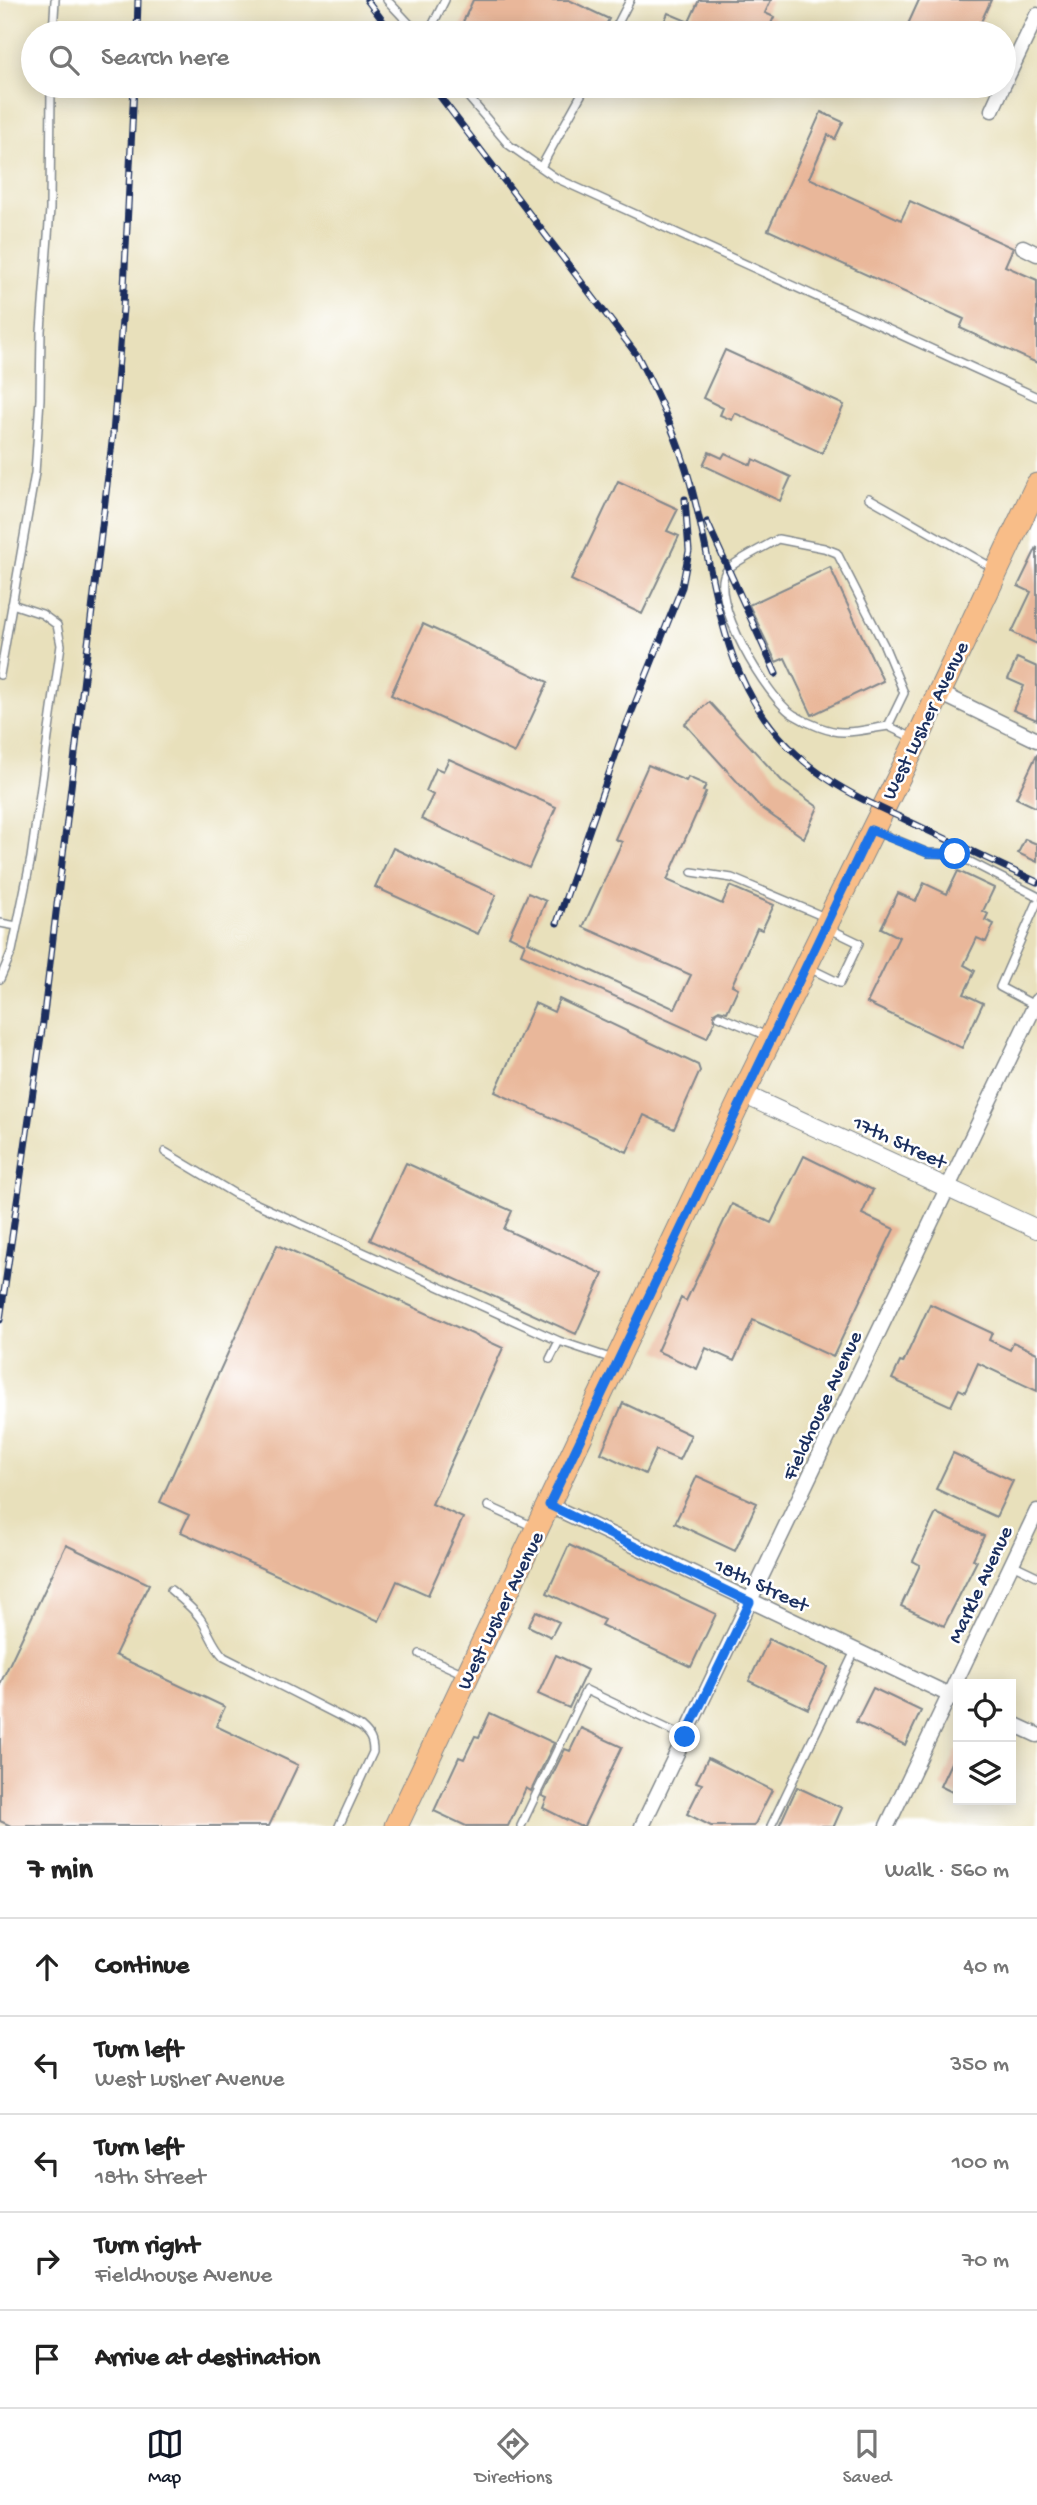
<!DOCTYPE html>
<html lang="en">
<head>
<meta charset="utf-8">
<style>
	body { margin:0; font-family:"Gochi Hand",sans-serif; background:#f2f2f2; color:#222 }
	.controls { position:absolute; right:21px; bottom:21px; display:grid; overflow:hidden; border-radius:0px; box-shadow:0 4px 18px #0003 }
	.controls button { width:63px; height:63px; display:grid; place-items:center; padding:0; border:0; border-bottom:2px solid #e0e0e0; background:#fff; color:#222; font:35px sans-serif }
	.stop { position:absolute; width:21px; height:21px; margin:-16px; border:5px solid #1a73e8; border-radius:50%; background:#fff }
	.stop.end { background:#1a73e8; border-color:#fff; box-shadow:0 2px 7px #0008 }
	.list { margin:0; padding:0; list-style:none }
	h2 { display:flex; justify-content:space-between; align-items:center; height:91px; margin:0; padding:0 28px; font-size:30px }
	h2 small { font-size:23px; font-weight:400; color:#767676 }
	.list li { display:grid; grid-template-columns:46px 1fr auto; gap:21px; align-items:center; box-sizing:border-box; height:98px; padding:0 28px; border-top:2px solid #e0e0e0 }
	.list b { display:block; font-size:26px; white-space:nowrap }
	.list p { margin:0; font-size:23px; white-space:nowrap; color:#767676 }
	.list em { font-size:23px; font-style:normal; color:#767676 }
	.icon { flex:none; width:38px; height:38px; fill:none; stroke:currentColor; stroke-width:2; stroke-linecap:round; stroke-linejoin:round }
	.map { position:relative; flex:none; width:1037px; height:1826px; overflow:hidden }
	.search { position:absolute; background:#fff; box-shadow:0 4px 18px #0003; left:21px; right:21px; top:21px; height:77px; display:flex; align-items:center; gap:18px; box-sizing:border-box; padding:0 24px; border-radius:38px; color:#767676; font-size:26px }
	.sheet { height:581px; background:#fff }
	nav { display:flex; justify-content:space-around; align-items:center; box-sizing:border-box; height:98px; border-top:2px solid #e0e0e0; background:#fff; font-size:19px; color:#767676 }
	nav a { display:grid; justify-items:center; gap:4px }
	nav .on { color:#111827 }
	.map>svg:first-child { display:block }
	.building { fill:#e9b79a }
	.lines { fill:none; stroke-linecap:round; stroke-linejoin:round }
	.service-casing { stroke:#82888c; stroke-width:10 }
	.minor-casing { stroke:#82888c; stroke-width:17 }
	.tertiary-casing { stroke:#82888c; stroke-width:20 }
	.primary-casing { stroke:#82888c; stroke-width:25 }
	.service { stroke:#fff; stroke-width:7 }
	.minor { stroke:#fff; stroke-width:14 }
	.tertiary { stroke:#fff; stroke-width:18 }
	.primary { stroke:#f8bd88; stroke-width:23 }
	.rail-casing { stroke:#1b2f5e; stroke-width:7 }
	.rail { stroke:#fff; stroke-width:4.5; stroke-dasharray:13; stroke-linecap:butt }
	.route { stroke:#1a73e8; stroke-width:9 }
	.labels { text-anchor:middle; stroke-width:5; stroke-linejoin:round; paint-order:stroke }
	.street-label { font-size:21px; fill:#1b2f5e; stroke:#fff }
</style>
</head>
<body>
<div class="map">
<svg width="1037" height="1826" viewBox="0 0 1037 1826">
	<rect width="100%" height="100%" fill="#fff"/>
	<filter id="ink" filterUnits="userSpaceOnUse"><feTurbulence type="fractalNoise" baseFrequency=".0143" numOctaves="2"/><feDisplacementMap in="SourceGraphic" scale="14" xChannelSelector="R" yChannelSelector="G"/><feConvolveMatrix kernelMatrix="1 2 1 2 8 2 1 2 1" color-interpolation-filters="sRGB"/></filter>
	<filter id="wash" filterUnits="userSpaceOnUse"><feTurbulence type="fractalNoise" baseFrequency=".00686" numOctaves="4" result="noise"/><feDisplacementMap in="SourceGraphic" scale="28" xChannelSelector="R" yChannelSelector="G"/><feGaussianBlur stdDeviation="1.57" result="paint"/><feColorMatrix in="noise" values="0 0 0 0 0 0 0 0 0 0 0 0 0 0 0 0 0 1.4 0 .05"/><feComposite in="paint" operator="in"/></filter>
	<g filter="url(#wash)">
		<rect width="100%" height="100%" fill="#e8e0bb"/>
		<g id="blocks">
			<path class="building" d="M473 0H569L609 19 602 33H458Z
				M699 0H771L765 13 774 17 767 33H659L668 13 689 22Z
				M919 0H991L976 33H904Z
				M821 112 843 122 835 139 828 135 809 178 901 220 910 201 1013 248 1005 266 1037 280V363L960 328 964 319 768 230Z
				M725 350 844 405 822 453 735 413 732 420 720 415 723 408 703 398Z
				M709 452 722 458 725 453 751 465 753 459 791 477 780 501 703 465Z
				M618 481 678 509 667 531 679 536 642 614 571 580Z
				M1037 547V644L1012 632 1031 592 1018 586Z
				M830 567 883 681 812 715 785 658 776 662 749 605Z
				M423 624 548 682 515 753 391 695Z
				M1017 658 1037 667V720L1013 710 1024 686 1008 679Z
				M709 702 783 782 818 807 804 838 761 808 685 724Z
				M1037 754V808L1016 798Z
				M449 759 556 807 529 868 421 819 433 795 426 791 436 768 443 771Z
				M648 765 686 781 688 777 706 785 703 791 706 792 667 880 722 904 730 886 774 905 762 930 757 928 732 985 738 988 727 1012 719 1010 714 1013 715 1021 707 1038 521 954 525 944 509 936 528 893 546 901 528 942 675 1009 691 975 583 927 622 842 615 839Z
				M1025 839 1037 844V862L1018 853Z
				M393 848 496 895 478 934 375 887Z
				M958 871 994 888 983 911 988 914 985 920 994 924 986 942 977 938 964 965 975 971 964 994 983 1003 962 1048 867 1003 899 937 881 928 898 893 916 901 924 883 947 894Z
				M559 999 698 1065 700 1071 674 1129 644 1115 627 1152 495 1092 535 1003 554 1012Z
				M804 1156 873 1190 862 1214 894 1229 833 1357 753 1320 734 1361 706 1348 697 1369 657 1351 681 1298 686 1301 732 1204 771 1223Z
				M406 1163 512 1211 504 1229 603 1274 576 1334 370 1240Z
				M277 1245 503 1348 432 1504 463 1518 428 1595 397 1581 379 1621 181 1532 189 1515 160 1502Z
				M930 1304 992 1333 989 1340 1010 1350 1013 1342 1037 1353V1391L978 1363 965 1392 959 1389 951 1406 892 1379 900 1362 903 1363Z
				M623 1403 691 1435 679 1460 656 1450 645 1474 601 1453Z
				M953 1453 1013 1481 996 1517 936 1489Z
				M697 1476 757 1503 735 1551 675 1523Z
				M936 1513 984 1536 973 1559 977 1561 944 1626 901 1606 920 1565 913 1561Z
				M66 1545 149 1584 115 1655 225 1707 216 1726 298 1765 269 1826H11L0 1821V1684Z
				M569 1545 716 1614 691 1667 601 1625 604 1620 547 1593Z
				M536 1611 559 1622 551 1637 528 1626Z
				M769 1639 828 1667 808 1709 749 1681Z
				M556 1655 587 1670 569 1708 538 1694Z
				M873 1688 921 1711 905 1745 856 1722Z
				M490 1713 554 1743 531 1791 526 1788 508 1826H466L434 1811 459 1757 464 1759 475 1736 479 1737Z
				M581 1728 622 1747 584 1826H579L543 1808 547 1798 542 1796 565 1749 570 1751Z
				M958 1748V1795L940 1786Z
				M708 1758 772 1790 754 1826H711L687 1814 702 1784 696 1782Z
				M797 1787 842 1808 834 1826H779Z"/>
		</g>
	</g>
	<g filter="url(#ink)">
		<use href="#blocks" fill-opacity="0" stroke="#82888c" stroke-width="2"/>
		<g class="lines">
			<defs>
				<path id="service" d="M387 0 418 33
					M53 33 55 0
					M431 33 432 26 445 0
					M613 33 630 0
					M459 86 509 145 556 178 1037 397
					M541 167 586 86
					M869 498 993 568
					M0 675 35 473 40 399 41 331 50 209 51 86
					M888 726C874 728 859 732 845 732 830 733 807 723 794 715 768 700 706 596 727 570 733 562 768 545 778 539L824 548 837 553 884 645 904 693 888 726 913 738
					M875 831 928 853 955 854 1037 896
					M692 872 732 878 827 918
					M0 923 17 926
					M809 968 840 983 859 943 830 929
					M0 979 12 951 31 858 61 645 57 625 42 614 12 604
					M1036 1006 1000 987 1037 903
					M719 1016 767 1036
					M165 1152 235 1194 559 1341 613 1359
					M550 1359 559 1341
					M488 1506 534 1527
					M1012 1564 1037 1576
					M171 1590C181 1599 192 1607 200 1618 209 1631 212 1645 224 1657L361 1727C370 1735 373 1740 373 1752L339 1826
					M420 1654 464 1674
					M521 1826 586 1690 685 1737
					M771 1826 855 1651"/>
				<path id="minor" d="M1004 84 1037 15
					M992 110 1003 86
					M1023 247 1037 254
					M938 692 1037 740
					M549 1505 958 1699
					M1011 1723 1037 1735
					M642 1826 1037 1001
					M887 1826 1037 1511"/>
				<path id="tertiary" d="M743 1094 1037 1229"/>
				<path id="primary" d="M396 1826 743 1094 917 740 1037 485"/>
			</defs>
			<use href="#service" class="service-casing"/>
			<use href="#minor" class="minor-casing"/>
			<use href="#tertiary" class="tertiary-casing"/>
			<use href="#primary" class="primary-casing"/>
			<use href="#service" class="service"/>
			<use href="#minor" class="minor"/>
			<use href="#tertiary" class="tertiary"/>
			<use href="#primary" class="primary"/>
			<defs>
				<path id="rail" d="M367 0 392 33
					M137 33 138 0
					M432 86 637 355C658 395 678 439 690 482 721 592 716 694 815 770 844 792 876 806 908 821 951 841 994 862 1037 882
					M707 522 776 674
					M557 923 622 736 682 587 689 551 685 499
					M0 1320 43 1022 113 434 123 308 134 86"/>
			</defs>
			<use href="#rail" class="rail-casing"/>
			<use href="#rail" class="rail"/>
		</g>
	</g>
	<g class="lines" filter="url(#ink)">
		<path class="route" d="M685 1737 750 1602 549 1505 871 830 928 853 955 854"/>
	</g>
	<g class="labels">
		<g class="street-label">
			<text transform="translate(924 720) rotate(-64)" y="7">West Lusher Avenue</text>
			<text transform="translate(900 1141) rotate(25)" y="7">17th Street</text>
			<text transform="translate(821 1405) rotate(-65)" y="7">Fieldhouse Avenue</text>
			<text transform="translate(762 1584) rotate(25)" y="7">18th Street</text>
			<text transform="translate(979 1584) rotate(-65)" y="7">Markle Avenue</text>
			<text transform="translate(499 1610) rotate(-64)" y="7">West Lusher Avenue</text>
		</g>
	</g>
</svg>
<div class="controls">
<button><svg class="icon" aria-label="locate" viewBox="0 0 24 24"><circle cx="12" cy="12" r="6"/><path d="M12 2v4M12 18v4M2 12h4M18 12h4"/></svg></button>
<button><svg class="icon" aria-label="layers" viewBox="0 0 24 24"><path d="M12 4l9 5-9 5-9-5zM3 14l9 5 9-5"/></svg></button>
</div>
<div class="stop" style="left:955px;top:854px"></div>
<div class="stop end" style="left:685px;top:1737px"></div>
<div class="search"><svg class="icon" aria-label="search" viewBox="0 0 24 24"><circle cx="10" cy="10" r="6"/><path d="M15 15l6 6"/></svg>Search here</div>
</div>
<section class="sheet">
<h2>7 min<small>Walk · 560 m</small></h2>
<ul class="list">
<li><svg class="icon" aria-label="ahead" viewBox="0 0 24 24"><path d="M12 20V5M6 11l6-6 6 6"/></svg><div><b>Continue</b></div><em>40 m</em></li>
<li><svg class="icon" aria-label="left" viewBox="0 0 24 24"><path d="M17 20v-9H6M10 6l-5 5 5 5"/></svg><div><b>Turn left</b><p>West Lusher Avenue</p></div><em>350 m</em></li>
<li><svg class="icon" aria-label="left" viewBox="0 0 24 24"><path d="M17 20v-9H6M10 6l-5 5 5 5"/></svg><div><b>Turn left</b><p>18th Street</p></div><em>100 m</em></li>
<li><svg class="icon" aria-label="right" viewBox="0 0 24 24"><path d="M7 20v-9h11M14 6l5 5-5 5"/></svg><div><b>Turn right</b><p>Fieldhouse Avenue</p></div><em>70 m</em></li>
<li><svg class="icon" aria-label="arrive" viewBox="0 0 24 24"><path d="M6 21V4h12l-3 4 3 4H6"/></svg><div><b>Arrive at destination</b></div></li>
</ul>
</section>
<nav>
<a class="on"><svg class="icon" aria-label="map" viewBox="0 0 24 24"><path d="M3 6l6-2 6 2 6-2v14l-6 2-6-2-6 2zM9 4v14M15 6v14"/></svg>Map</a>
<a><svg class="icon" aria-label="directions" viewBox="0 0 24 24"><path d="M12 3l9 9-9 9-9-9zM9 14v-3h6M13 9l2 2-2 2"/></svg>Directions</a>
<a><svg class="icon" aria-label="saved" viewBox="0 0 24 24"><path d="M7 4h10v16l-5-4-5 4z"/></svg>Saved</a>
</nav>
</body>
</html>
